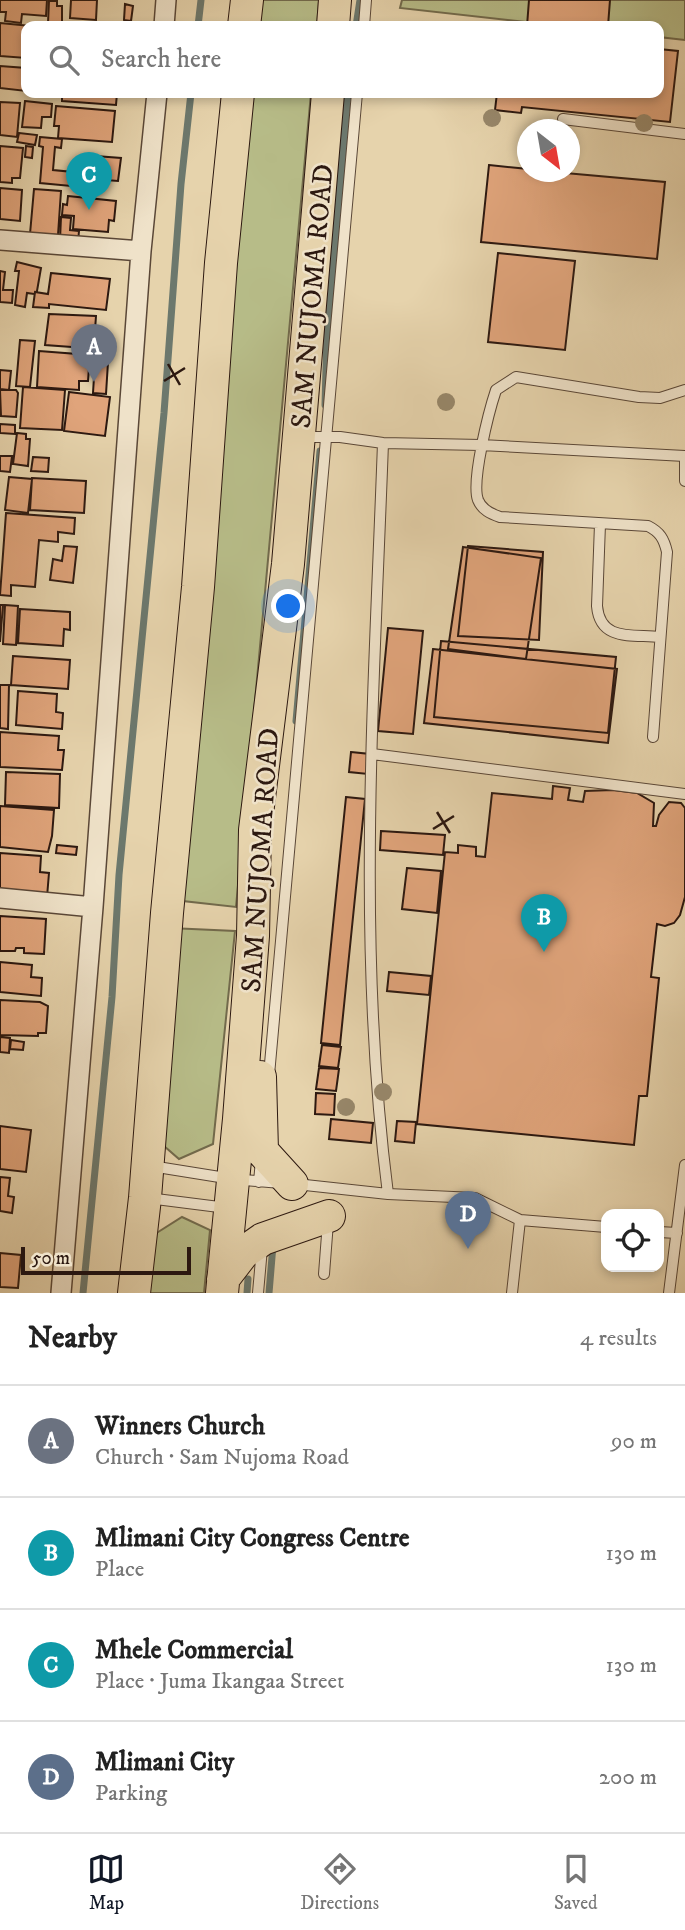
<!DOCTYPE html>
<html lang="en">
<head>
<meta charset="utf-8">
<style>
	body { margin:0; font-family:"IM FELL DW Pica",serif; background:#f6f6f6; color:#222 }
	.controls { position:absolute; right:21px; bottom:21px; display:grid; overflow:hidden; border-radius:14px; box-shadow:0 4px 10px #0003 }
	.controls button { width:63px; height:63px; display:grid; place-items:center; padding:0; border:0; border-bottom:2px solid #e0e0e0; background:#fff; color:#222; font:35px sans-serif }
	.compass { position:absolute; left:517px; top:119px; width:63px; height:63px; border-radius:50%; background:#fff; box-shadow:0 4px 10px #0003; rotate:149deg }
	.scale { position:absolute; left:21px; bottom:18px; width:170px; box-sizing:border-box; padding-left:7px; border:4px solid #2c1810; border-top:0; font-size:19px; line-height:24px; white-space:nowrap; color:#2c1810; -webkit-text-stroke:5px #efe2c9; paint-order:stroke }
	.you { position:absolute; left:289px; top:607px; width:24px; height:24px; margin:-18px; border:5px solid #fff; border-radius:50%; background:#1a73e8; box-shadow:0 0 0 10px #1a73e833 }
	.badge { display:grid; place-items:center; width:46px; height:46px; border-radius:50%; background:#111827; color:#fff; font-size:23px; font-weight:700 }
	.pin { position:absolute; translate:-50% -58px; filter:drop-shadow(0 2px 4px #0008) }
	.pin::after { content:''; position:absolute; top:37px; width:24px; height:21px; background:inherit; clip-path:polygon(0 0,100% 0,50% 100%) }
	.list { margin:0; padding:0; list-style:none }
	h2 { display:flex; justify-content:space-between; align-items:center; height:91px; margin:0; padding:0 28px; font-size:30px }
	h2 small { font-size:23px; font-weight:400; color:#767676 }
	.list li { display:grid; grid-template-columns:46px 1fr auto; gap:21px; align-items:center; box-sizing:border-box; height:112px; padding:0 28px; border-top:2px solid #e0e0e0 }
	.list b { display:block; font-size:26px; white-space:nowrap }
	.list p { margin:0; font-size:23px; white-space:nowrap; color:#767676 }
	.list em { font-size:23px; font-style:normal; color:#767676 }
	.icon { flex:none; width:38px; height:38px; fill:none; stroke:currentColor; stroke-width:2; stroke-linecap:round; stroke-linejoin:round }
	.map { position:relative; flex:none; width:685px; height:1293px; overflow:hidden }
	.search { position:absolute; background:#fff; box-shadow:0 4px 10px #0003; left:21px; right:21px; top:21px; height:77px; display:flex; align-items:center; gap:18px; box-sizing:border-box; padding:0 24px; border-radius:14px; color:#767676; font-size:26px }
	.sheet { height:539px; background:#fff }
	nav { display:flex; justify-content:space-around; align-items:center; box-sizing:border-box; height:98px; border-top:2px solid #e0e0e0; background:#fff; font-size:19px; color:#767676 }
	nav a { display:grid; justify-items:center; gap:4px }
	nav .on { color:#111827 }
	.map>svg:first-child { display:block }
	.green { fill:#b7bc88; stroke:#726a4c; stroke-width:2 }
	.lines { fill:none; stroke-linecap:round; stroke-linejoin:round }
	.stream { stroke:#6c786d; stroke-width:7 }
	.building { fill:#e0a47b; stroke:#2c1810; stroke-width:2 }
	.lane-casing { stroke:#5a4737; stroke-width:12 }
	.street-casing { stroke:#5a4737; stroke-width:22 }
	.primary-casing { stroke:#2c1810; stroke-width:34 }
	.lane { stroke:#efe2c9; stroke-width:10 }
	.street { stroke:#efe2c9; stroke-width:19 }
	.primary { stroke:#e6d3ac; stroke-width:32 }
	.tree { fill:#97876a }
	.ticks { fill:none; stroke:#2c1810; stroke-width:2.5 }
	.labels { text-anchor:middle; stroke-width:5; stroke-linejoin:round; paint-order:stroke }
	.street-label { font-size:28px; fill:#2c1810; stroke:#efe2c9 }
</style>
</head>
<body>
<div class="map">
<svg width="685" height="1293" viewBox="0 0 685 1293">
	<rect width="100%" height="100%" fill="#e6d3ac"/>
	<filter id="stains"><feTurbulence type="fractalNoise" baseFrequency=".00286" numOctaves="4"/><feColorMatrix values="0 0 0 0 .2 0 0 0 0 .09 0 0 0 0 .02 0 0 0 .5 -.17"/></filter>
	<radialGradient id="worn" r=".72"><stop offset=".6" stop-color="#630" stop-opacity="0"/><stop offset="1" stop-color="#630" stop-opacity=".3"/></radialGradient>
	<path class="green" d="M262 0H319L317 26H259Z
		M402 0H685V40L659 37V26H562L400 8Z
		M253 93H311L236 907 174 900Z
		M170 928 235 931 213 1144 179 1159 156 1139Z
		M182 1217 210 1230 204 1293H148L155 1234Z"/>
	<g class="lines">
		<path class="stream" d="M198 26 201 0
			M356 26 360 0
			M325 405 327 331 348 93
			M296 721 320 451
			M83 1293 112 997 119 875 164 413 181 184 191 93
			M247 1293 248 1279
			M269 1293 273 1245"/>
	</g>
	<path class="building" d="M0 0H47L46 16 22 14 21 23 5 21 6 12H0Z
		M71 0H97L96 20 70 18Z
		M529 0H610L608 26H527Z
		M49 1H57V6H62V25L48 23Z
		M125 4 133 6 131 21 124 20Z
		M0 23 31 26H26V58L0 56Z
		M659 49 678 51 670 122 522 107 521 113 495 110 497 93H659Z
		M0 66 26 68V91L0 88Z
		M46 93H117L116 105 62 101V96L46 95Z
		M25 101 52 104 51 117H42L41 128 22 127Z
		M0 102 20 103 17 137 0 135Z
		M56 106 115 111 112 142 58 138 59 126H54Z
		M19 133 37 135 35 145 17 142Z
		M40 137 62 139 61 148 55 147 53 170 73 172 71 186 40 183 43 147 39 146Z
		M0 146 23 148 20 178H12V183L0 182Z
		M26 146 33 147 32 158 25 157Z
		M95 156 121 158 118 181 93 179Z
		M489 165 528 169V172H554L665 182 657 259 481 242Z
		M0 188 22 190 20 221 0 219Z
		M34 189 61 191 58 235 30 234Z
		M68 196 116 201 114 221 109 220 108 232 73 229 74 216 62 215 63 204 67 205Z
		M61 217 71 218 70 230 79 231 78 242 60 240Z
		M498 253 575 261 565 350 488 342Z
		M17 262 41 268 37 291 34 294 27 293 25 307 15 305 19 271H15Z
		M0 271 5 272 3 290H13L12 303 0 302Z
		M51 273 110 279 106 310 49 304V308L33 307 35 292 48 294Z
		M49 314 96 316 95 330H100L99 349 45 345Z
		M20 340 35 341 30 387 16 386Z
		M39 351 90 355 88 381H79V390L37 387Z
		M95 361 108 362 106 394 93 393Z
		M0 370 11 371 9 390 0 389Z
		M23 387 65 390 62 430 20 428Z
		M0 390H16L18 393 16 417 1 416Z
		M69 392 110 397 105 436 64 431Z
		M0 424 15 425V434L0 433Z
		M17 433 26 434V439H30L28 466 13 464Z
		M0 456H12L10 472 0 471Z
		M33 457 49 458 48 472 31 471Z
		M9 477 32 479 28 513 5 510Z
		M32 478 86 481 84 513 30 510Z
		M6 513 75 518 74 534 58 532V542L39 540 35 587 11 585V596L0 595Z
		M64 546 77 547 73 583 50 580 53 559 62 561Z
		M468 546 543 552 539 640 458 636Z
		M463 547 541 558 526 659 448 649Z
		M0 605H3L0 642Z
		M5 605 18 606 16 645 3 644Z
		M20 609 70 612V630L64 629 63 646 18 643Z
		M388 628 423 631 413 734 378 731Z
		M441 641 616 657 608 733 434 717Z
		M433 649 617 669 608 743 424 723Z
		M13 656 70 660 68 689 11 685Z
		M0 685H9L8 729 0 728Z
		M18 691 57 694 56 712 63 713 62 729 16 725Z
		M0 732 59 736 58 750H64L62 770 0 767Z
		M351 752 370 754 368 774 349 772Z
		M6 772 60 774 59 808 5 805Z
		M553 786 570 788 568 800 583 802 585 791 613 790 637 793 654 803 653 826H656L659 815 669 802 681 803 685 808V897L680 915 674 923 665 926 657 924 651 977 659 978 647 1096H639L634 1145 417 1124 445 852 458 853V845L476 847V856L485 857 492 793 552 799Z
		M346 797 365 799 340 1045 321 1043Z
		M0 806 54 810 52 836 48 852 0 847Z
		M381 831 445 835 443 855 380 850Z
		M57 845 77 847 76 855 56 853Z
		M0 853 41 856 40 872 49 873 47 897 0 893Z
		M407 868 441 871 437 913 402 909Z
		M0 916 46 919 44 954 24 953V948H16L15 951H0Z
		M0 962 32 965 31 977 42 978 41 996 0 992Z
		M389 972 431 976 429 995 387 991Z
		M0 1000 40 1002 48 1006 46 1033H38V1036L0 1035Z
		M0 1037 10 1038 9 1053 0 1052Z
		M11 1040 24 1042 23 1050 10 1049Z
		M322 1045 341 1047 338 1068 319 1066Z
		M319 1068 339 1069 336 1091 316 1089Z
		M316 1093 335 1094 334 1115 315 1114Z
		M331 1119 373 1123 371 1143 329 1139Z
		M397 1121 416 1122 414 1143 395 1141Z
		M0 1126 31 1130 26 1172 0 1169Z
		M0 1177 10 1178 8 1196 14 1197 12 1213 0 1211Z
		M0 1253 21 1255 18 1288 0 1287Z"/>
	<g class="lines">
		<defs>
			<path id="lane" d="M364 26 366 0
				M563 119 685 134
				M302 437H340L383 443 481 445 685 456V481
				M383 443C374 693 356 945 388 1194
				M600 524 597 606C600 642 633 634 660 637
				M653 737 667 552C664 539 660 532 648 526L500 517C491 514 482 510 478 500 471 481 489 411 496 390L516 377 639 397 660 398 685 390
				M372 754 685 794
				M269 1075 357 93
				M151 1166 232 1179 281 1183
				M259 1182 261 1160
				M296 1184 388 1194 475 1198 520 1220 606 1227
				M148 1198 227 1208
				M659 1232 677 1233
				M324 1274 328 1222
				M258 1293 262 1248
				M512 1293 520 1220
				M669 1293 685 1165"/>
			<path id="street" d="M164 26 166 0
				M0 240 141 251
				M0 898 93 907
				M61 1293 93 907 141 251 157 93"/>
			<path id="primary" d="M244 26 247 0
				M333 26 335 0
				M260 1077 262 1151 292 1184
				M223 1279 243 1253 263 1239 329 1216
				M134 1293 145 1198 167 913 198 587 221 263 238 93
				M222 1293 239 1119 253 936 255 830 288 564 328 93"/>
		</defs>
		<use href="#lane" class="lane-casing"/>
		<use href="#street" class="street-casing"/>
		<use href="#primary" class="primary-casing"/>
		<use href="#lane" class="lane"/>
		<use href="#street" class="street"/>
		<use href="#primary" class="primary"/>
	</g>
	<g class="tree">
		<circle cx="492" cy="118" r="9"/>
		<circle cx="644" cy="123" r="9"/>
		<circle cx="446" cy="402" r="9"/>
		<circle cx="383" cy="1092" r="9"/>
		<circle cx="346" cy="1107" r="9"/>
	</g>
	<path class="ticks" d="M168 364 180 385M164 381 185 368M437 812 450 833M433 829 454 816"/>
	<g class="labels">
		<g class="street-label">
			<text transform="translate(311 296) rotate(-85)" y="10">SAM NUJOMA ROAD</text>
			<text transform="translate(259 860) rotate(-86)" y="10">SAM NUJOMA ROAD</text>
		</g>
	</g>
	<rect width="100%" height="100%" filter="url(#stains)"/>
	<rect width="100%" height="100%" fill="url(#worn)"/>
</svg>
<div class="controls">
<button><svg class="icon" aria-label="locate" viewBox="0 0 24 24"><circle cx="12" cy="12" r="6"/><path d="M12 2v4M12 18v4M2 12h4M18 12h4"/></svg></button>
</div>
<svg class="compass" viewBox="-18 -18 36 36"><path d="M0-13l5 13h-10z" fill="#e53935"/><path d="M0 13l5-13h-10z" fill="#767676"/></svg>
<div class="scale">50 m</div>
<div class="you"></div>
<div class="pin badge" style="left:94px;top:382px;background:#6b7280">A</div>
<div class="pin badge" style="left:544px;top:952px;background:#0f9aa8">B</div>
<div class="pin badge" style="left:89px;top:210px;background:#0f9aa8">C</div>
<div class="pin badge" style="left:468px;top:1249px;background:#5c6f8a">D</div>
<div class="search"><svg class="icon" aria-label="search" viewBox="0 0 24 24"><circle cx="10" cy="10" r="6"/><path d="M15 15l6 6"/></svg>Search here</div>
</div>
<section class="sheet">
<h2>Nearby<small>4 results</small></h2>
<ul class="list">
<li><span class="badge" style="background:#6b7280">A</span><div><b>Winners Church</b><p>Church · Sam Nujoma Road</p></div><em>90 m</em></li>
<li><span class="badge" style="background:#0f9aa8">B</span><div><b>Mlimani City Congress Centre</b><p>Place</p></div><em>130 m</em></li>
<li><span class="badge" style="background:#0f9aa8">C</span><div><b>Mhele Commercial</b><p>Place · Juma Ikangaa Street</p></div><em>130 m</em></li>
<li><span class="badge" style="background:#5c6f8a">D</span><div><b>Mlimani City</b><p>Parking</p></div><em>200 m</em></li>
</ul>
</section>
<nav>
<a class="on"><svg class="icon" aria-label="map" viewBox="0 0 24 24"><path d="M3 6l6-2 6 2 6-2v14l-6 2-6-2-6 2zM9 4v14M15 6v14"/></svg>Map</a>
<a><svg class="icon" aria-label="directions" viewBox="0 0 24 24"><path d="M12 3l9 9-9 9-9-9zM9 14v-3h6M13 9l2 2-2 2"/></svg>Directions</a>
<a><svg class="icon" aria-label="saved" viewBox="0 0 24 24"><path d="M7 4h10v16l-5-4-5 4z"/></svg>Saved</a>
</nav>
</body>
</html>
